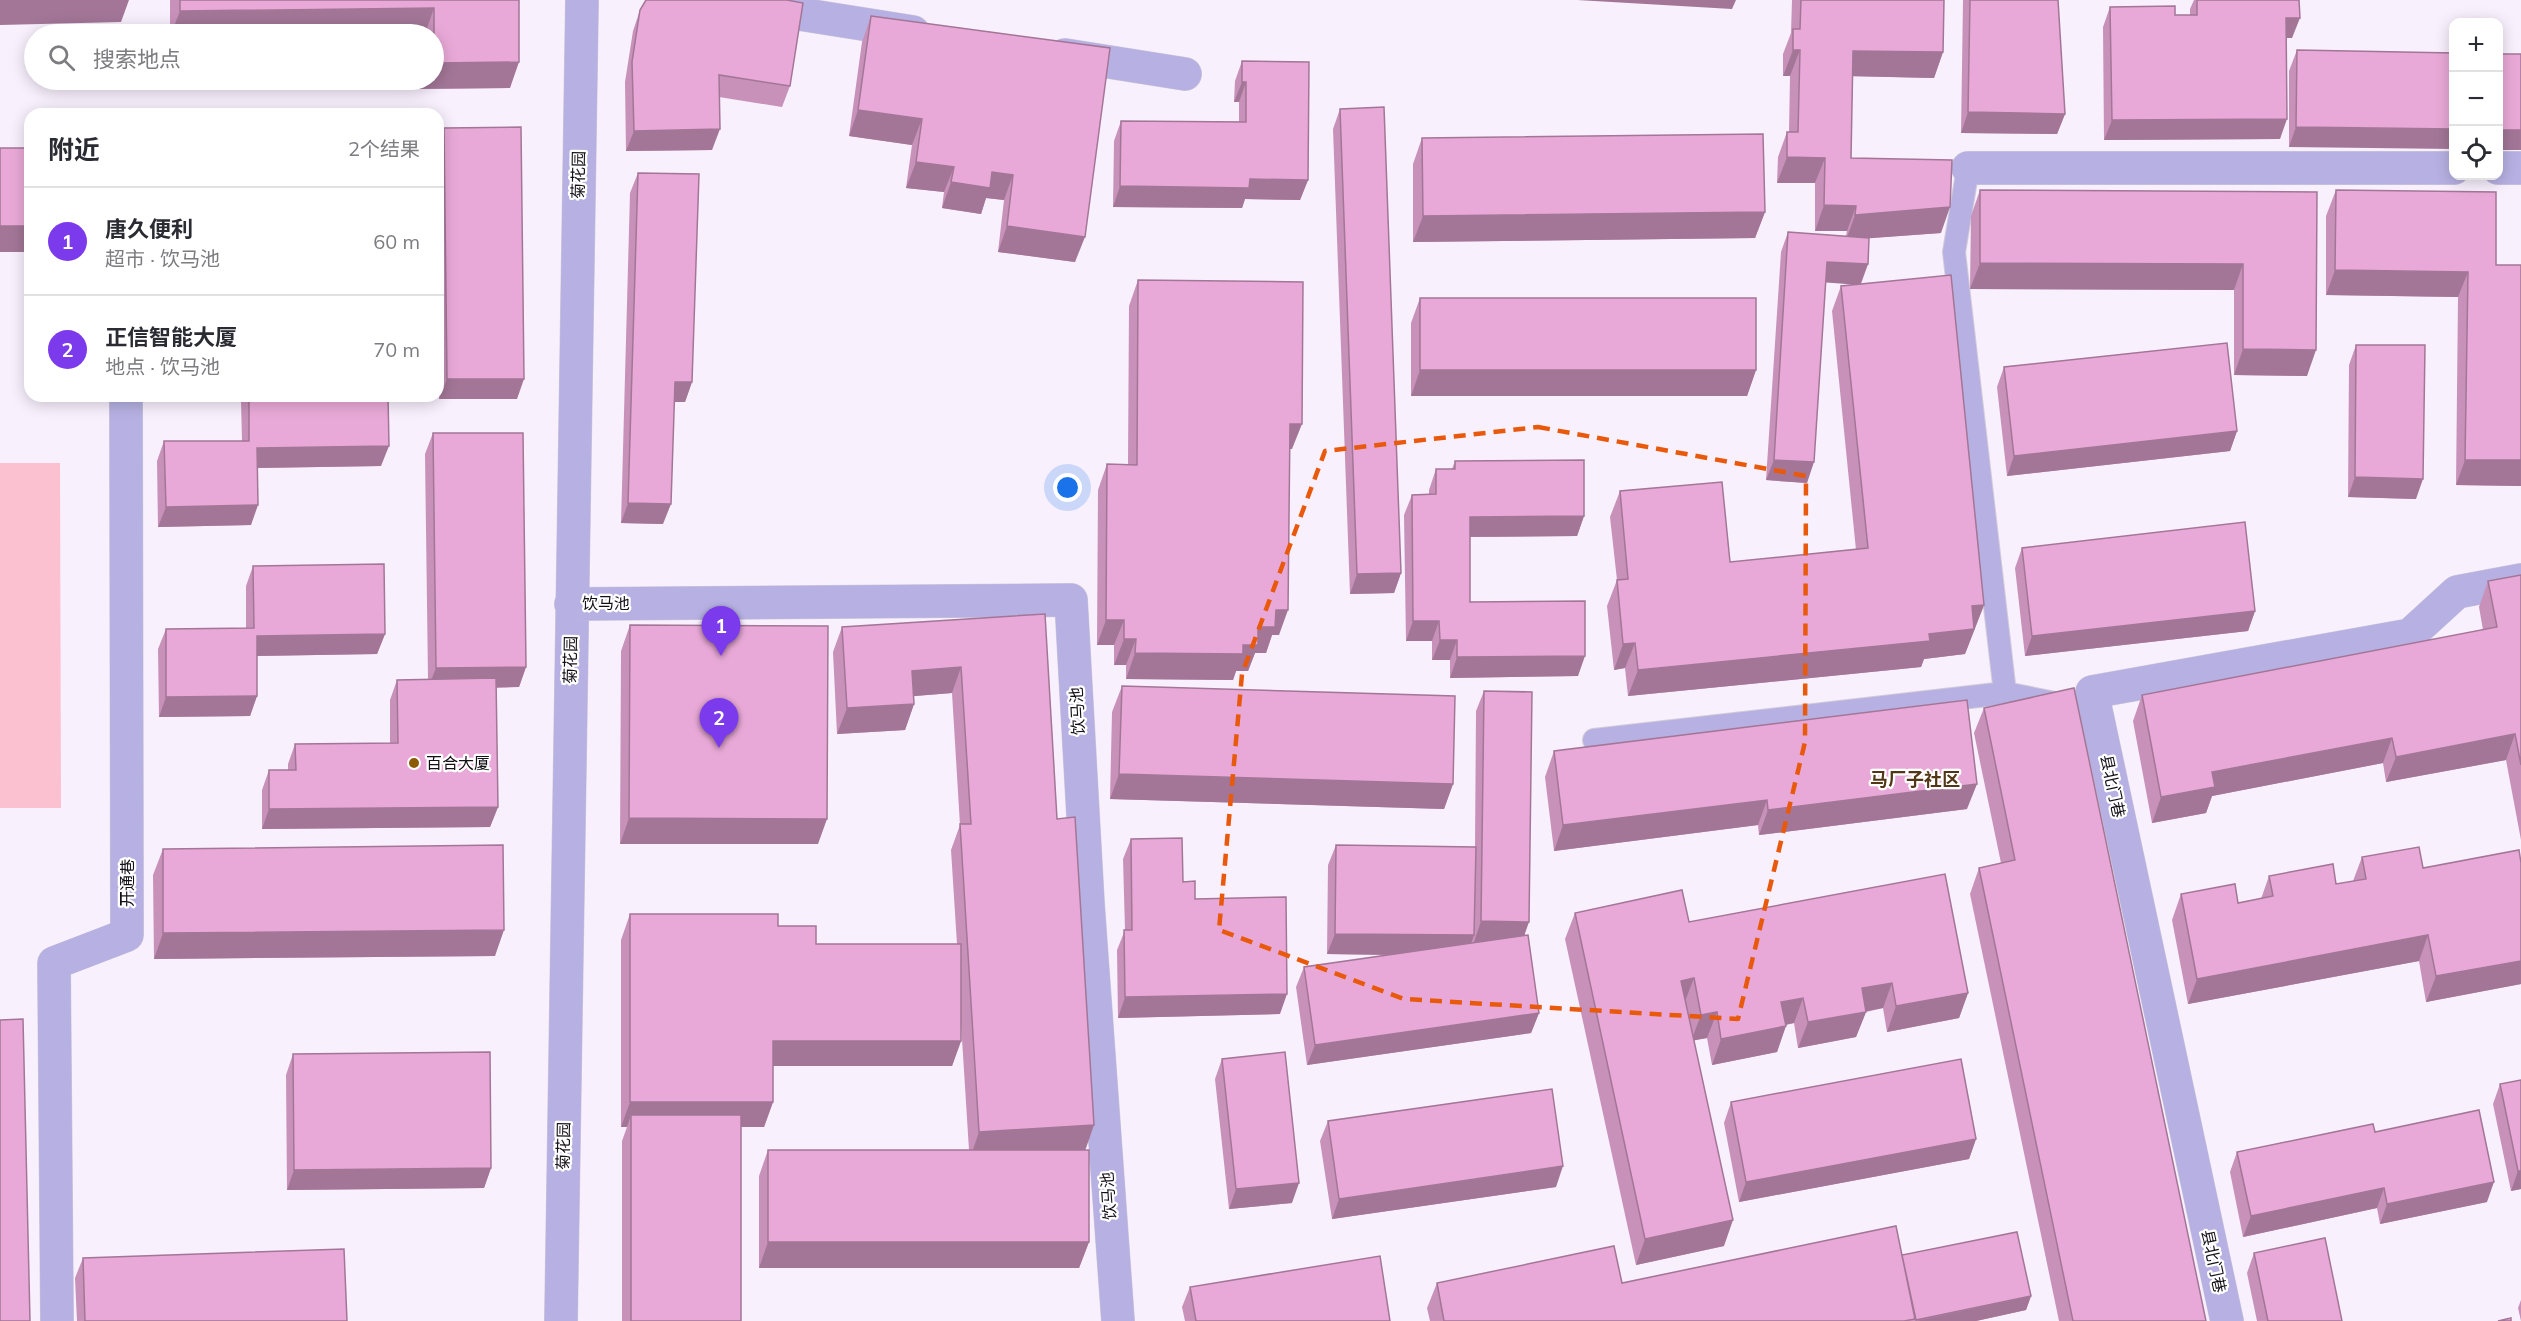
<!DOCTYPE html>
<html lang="zh">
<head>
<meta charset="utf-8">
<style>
	body { margin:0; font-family:Mulish,"Noto Sans SC",sans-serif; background:#f2f2f3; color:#2b2b33 }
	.controls { position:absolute; right:18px; top:18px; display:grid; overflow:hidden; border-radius:12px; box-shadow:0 3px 15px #0003 }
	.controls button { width:54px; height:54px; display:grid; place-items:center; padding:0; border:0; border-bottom:2px solid #e1e1e2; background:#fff; color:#2b2b33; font:30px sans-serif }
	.you { position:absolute; left:1068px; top:488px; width:21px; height:21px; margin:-15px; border:4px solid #fff; border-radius:50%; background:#1a73e8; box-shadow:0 0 0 9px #1a73e833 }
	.badge { display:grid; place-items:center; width:39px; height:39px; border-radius:50%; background:#7c3aed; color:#fff; font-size:20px; font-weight:700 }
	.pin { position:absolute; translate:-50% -50px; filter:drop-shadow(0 2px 3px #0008) }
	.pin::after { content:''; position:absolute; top:32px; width:21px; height:18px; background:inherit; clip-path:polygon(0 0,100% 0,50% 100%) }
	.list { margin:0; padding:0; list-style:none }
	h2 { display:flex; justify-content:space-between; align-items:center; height:78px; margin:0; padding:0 24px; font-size:26px }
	h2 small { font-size:20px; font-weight:400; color:#7c7c81 }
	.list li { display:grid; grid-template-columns:39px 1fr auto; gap:18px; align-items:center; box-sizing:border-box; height:108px; padding:0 24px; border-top:2px solid #e1e1e2 }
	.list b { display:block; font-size:22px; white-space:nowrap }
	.list p { margin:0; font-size:20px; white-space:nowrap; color:#7c7c81 }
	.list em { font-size:20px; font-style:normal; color:#7c7c81 }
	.icon { flex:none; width:33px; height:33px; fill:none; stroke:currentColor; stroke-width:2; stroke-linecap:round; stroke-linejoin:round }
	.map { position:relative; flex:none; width:2521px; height:1321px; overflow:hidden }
	.search { position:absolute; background:#fff; box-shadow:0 3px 15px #0003; left:24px; top:24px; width:420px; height:66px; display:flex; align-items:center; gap:15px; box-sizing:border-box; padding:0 21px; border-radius:33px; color:#7c7c81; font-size:22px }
	.panel { position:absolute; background:#fff; box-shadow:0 3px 15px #0003; left:24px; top:108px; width:420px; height:294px; border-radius:18px }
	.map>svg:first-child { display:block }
	.green { fill:#fcc1d1 }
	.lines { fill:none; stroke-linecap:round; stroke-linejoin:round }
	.lane-casing { stroke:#d3ccd8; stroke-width:24 }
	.street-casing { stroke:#d3ccd8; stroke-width:34 }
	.lane { stroke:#b6b1e2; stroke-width:22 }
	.street { stroke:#b6b1e2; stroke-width:33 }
	.wall { fill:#c891ba }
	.shaded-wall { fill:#a37697 }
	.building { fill:#e9a9d8; stroke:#a37697; stroke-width:1.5 }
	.marked { fill:none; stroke:#e8590c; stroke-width:4.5; stroke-dasharray:12 8; stroke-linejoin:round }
	.poi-dot { fill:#8c5a06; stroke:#fff; stroke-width:2 }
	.labels { text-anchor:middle; stroke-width:4.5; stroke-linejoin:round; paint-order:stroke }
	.street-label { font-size:16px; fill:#130f16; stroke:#fff }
	.poi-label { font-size:16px; fill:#130f16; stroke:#fff; text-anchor:start }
	.neighbourhood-label { font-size:18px; font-weight:bold; fill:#513716; stroke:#fff }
</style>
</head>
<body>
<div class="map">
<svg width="2521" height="1321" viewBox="0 0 2521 1321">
	<rect width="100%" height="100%" fill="#f8f0fd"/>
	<path class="green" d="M0 463H60L61 808H0Z"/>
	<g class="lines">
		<defs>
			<path id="lane" d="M1968 168 1954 252 2005 693 2060 704
				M1594 740 2005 693"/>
			<path id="street" d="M711 0 913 32
				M1065 55 1185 74
				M1968 168H2454
				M2498 168H2521
				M571 604 1071 600 1088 904 1118 1321
				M57 1321 54 963 127 935 126 396
				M561 1321 582 0
				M2227 1321 2092 692 2410 635 2457 592 2521 580"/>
		</defs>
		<use href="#lane" class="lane-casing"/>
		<use href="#street" class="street-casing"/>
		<use href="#lane" class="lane"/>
		<use href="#street" class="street"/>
	</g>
	<path class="wall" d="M170 0H519L510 88 410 89V80H434V34H170Z
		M1792 0H1944L1943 52 1934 78 1852 76 1851 158 1941 233 1869 238 1868 264 1861 284 1984 605 1965 654 1924 659 1921 667 1628 696 1625 668 1614 670 1607 606 1617 580 1610 517 1620 491 1730 562 1856 550 1832 311 1841 286 1855 284 1826 282 1807 483 1766 480 1781 252 1788 232 1846 236 1847 231H1815V183H1777L1778 157 1787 132H1789L1790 76H1783V54L1791 33Z
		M1963 0H2058L2065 114 2057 134 1961 133Z
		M2194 0H2299L2292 38H2286L2280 139 2104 140 2103 27 2110 7 2175 15H2190V9Z
		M640 10 790 86 782 107 719 97 712 150 626 151 625 82 633 31Z
		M871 16 1110 48 1075 262 998 252 1004 200 986 198 981 214 942 208 944 192 906 188 912 145 849 136 862 42Z
		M2297 50 2454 53 2289 147V71Z
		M1242 61 1308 180 1300 200 1245 199 1242 208 1113 207 1114 141 1121 121 1239 122V102H1234L1235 81Z
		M1340 109 1401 573 1394 593 1350 594 1333 129Z
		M444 128 517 399H439L438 144Z
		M1422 138 1765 212 1755 238 1413 242V164Z
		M638 173 692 382 685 402H674L663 524 621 523 630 193Z
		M1980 190 2317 192 2307 376 2234 375V290L1970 289 1971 216Z
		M2336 190 2496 265 2521 486 2456 485 2458 297 2326 295V216Z
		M1138 280 1292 449H1290L1279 635H1272L1266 653H1255L1248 671H1236L1233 680 1126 679V665H1114V645H1097L1098 490 1107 464H1128L1129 306Z
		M1420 298 1756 370 1747 396H1411V323Z
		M2356 345 2416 499 2348 497 2349 365Z
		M2004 367 2237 431 2230 451 2007 476 1997 387Z
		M243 396H249L381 466 258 468 251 525 158 527 157 461 164 441H242L241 401Z
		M433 433 526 667 519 687 496 688 498 807 490 827 262 829V790L269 770H288V764L295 744 390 743V700L397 680 428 679 425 454Z
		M1455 461 1584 516 1577 536 1470 537V602L1578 676 1450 678V660H1432V641H1406L1404 515 1412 495 1429 494V490L1436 469H1452Z
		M2022 548 2255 611 2248 631 2025 656 2015 568Z
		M253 566 385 634 377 654 257 656V696L250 716 159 717 158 649 166 629H246V586Z
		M2521 575V840L2506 760 2386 782 2383 763 2212 796 2206 813 2152 823 2133 721 2142 695 2483 630 2479 607 2488 581Z
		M1045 614 1057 819 1085 1150 1089 1242 1079 1268H759V1176L768 1150H969L961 1023V1041L952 1066H773V1102L764 1127H741V1321H622V1141L627 1127H621V940L630 914 778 926 816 944H957L951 850 960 825 952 693 914 696V704L905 730 837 734 833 652 842 627Z
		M630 625 818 844H620L621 651Z
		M1122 686 1453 784 1444 809 1110 799 1112 712Z
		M1484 691 1525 935 1539 1013 1531 1033 1307 1065 1296 987 1304 967 1388 955 1327 954 1328 865 1336 845 1475 847 1476 711Z
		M1984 708 2206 1321H2059L1970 894 1979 868 2001 863 1974 733Z
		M1554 751 1967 809 1759 835 1758 825 1554 851 1545 777Z
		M1131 839 1183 882 1280 1014 1118 1018 1117 950 1125 930 1123 859Z
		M163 849 495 956 154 959 153 875Z
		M2362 857 2423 868 2521 863V984L2426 1002 2419 961 2188 1004 2172 920 2181 894 2238 903 2261 899 2269 876 2336 884 2353 881Z
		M1575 913 1689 922 1968 993 1959 1018 1887 1032 1883 1008 1866 1012 1856 1037 1798 1048 1794 1023 1786 1025 1777 1052 1712 1065 1707 1038 1694 1040 1724 1246 1636 1265 1565 939Z
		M293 1054 491 1168 484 1188 287 1190 286 1075Z
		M1222 1059 1292 1203 1229 1209 1215 1079Z
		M2521 1080V1189L2511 1191 2493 1104 2500 1084Z
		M1731 1102 1976 1139 1969 1159 1739 1202 1724 1123Z
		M1328 1121 1556 1187 1332 1219 1320 1141Z
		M2375 1132 2487 1202 2380 1224 2377 1208 2243 1237 2230 1172 2237 1152Z
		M2254 1253 2342 1321H2257L2247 1273Z
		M1902 1255 2031 1296 2026 1310 1976 1321H1430L1427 1308 1437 1283H1622Z
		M83 1258 347 1321H77L75 1278Z
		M1190 1287 1390 1321H1185L1182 1307Z
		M2521 1300V1321L2518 1308Z"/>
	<path class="shaded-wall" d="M0 0H129L121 22 0 25Z
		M1577 0H1736L1732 9Z
		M434 8 425 34H171L180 11Z
		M2286 18H2300L2292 38H2279Z
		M1793 50H1800L1790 76H1783Z
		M1853 51 1943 52 1934 78 1843 76Z
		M519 62 510 88 410 89 414 80H434V63Z
		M1242 82H1246L1239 102H1234Z
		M858 110 922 119 912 145 849 136Z
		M1968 112 2065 114 2057 134 1961 133Z
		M2287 119 2280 139 2104 140 2112 120Z
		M2296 127 2454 129V149L2289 147Z
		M720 129 712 150 626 151 634 131Z
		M2499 130H2521V150H2499Z
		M1787 157 1825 158 1815 183H1777Z
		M916 162 954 167 944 192 906 188Z
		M992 172 1013 175 1004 200 986 198 981 214 942 208 951 182Z
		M1250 179 1308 180 1300 200 1245 199 1242 208 1113 207 1120 186Z
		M1824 205 1856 206 1847 231H1815Z
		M1950 207 1941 233 1846 240 1855 215Z
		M1765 212 1755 238 1413 242 1423 216Z
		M0 226H30V252H0Z
		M1007 226 1085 237 1075 262 998 252Z
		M1827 262 1868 264 1860 285 1820 282Z
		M1980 263 2243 264 2234 290 1970 289Z
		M2335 270 2468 272 2458 297 2326 295Z
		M2243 349 2316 350 2307 376 2234 375Z
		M1420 370H1756L1747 396H1411Z
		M447 379H524L517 399H439Z
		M675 382H692L685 402H667Z
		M1290 424H1302L1292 449H1281Z
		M2237 431 2230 451 2007 476 2014 456Z
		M389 446 381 466 250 468 257 448Z
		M1774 460 1814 462 1807 483 1766 480Z
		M2465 460H2521V486L2456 485Z
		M2355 477 2423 479 2416 499 2348 497Z
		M628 503 671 504 663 524 621 523Z
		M258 505 251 525 158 527 166 507Z
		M1584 516 1577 536 1462 537 1470 517Z
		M1401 573 1394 593 1350 594 1357 574Z
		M1984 605 1965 654 1924 659 1921 667 1628 696 1638 670 1929 634 1972 606Z
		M1276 610H1288L1279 635H1272L1266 653H1255L1248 671H1236L1233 680 1126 679 1135 653 1243 645Z
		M2255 611 2248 631 2025 656 2032 636Z
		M1106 620H1124L1114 645H1097Z
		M1413 621H1439L1432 641H1406Z
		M385 634 377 654 249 656 257 636Z
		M1124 639H1136L1126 665H1114Z
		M1440 640H1457L1450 660H1432Z
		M1635 643 1625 668 1614 670 1623 644Z
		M1585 656 1578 676 1450 678 1457 657Z
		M526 667 519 687 428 688 436 668Z
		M961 667 952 693 903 697 912 671Z
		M257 696 250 716 159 717 166 697Z
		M914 704 905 730 837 734 847 708Z
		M2515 734 2506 760 2386 782 2396 757Z
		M2392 738 2383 763 2212 796 2206 813 2152 823 2161 797 2212 772Z
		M1119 774 1453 784 1444 809 1110 799Z
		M1977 784 1967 809 1759 835 1768 810Z
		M1767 800 1758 825 1554 851 1563 825Z
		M498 807 490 827 262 829 269 809Z
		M629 818 827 819 818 844H620Z
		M1481 921 1529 922 1522 942H1474Z
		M504 930 495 956 154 959 163 933Z
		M1335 934 1474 935 1467 956 1327 954Z
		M2428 935 2419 961 2188 1004 2197 979Z
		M2521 961V984L2426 1002 2436 976Z
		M1694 978 1684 1004 1681 981Z
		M1892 983 1883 1008 1852 1014 1862 988Z
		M1968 993 1959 1018 1887 1032 1896 1006Z
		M1287 994 1280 1014 1118 1018 1125 997Z
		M1803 998 1794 1023 1772 1027 1781 1002Z
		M1717 1012 1707 1038 1691 1041 1701 1015Z
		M1866 1012 1856 1037 1798 1048 1808 1022Z
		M1539 1013 1531 1033 1307 1065 1315 1045Z
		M1786 1026 1777 1052 1712 1065 1721 1039Z
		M773 1041H961L952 1066H764Z
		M630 1102H773L764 1127H631V1115L627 1127H621Z
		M1094 1125 1085 1151 970 1158 979 1132Z
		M1976 1139 1969 1159 1739 1202 1746 1182Z
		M1563 1166 1556 1187 1332 1219 1339 1199Z
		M491 1168 484 1188 287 1190 294 1170Z
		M2518 1171H2521V1189L2511 1191Z
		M2494 1182 2487 1202 2380 1224 2387 1204Z
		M1299 1183 1292 1203 1229 1209 1236 1189Z
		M2384 1188 2377 1208 2243 1237 2251 1216Z
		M1733 1220 1724 1246 1636 1265 1645 1239Z
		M768 1242H1089L1079 1268H759Z
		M2031 1296 2026 1310 1976 1321H1916Z"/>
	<path class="building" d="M180 0H519V62L434 63V34H419V33H434V8L180 11Z
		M646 0H787L803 3 790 86 719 75 720 129 634 131 632 62 640 10Z
		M1801 0H1944L1943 52 1853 51 1851 158 1952 160 1950 207 1855 215 1856 206 1824 205 1825 158 1787 157V132H1798L1800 50H1793V29H1800Z
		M1970 0H2058L2065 114 1968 112Z
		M2197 0H2299L2300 18H2286L2287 119 2112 120 2110 7 2175 6V15H2197Z
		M871 16 1110 48 1085 237 1007 226 1013 175 992 172 990 188 951 182 954 167 916 162 922 119 858 110Z
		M2297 50 2454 53V129L2296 127Z
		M2499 54H2521V130H2499Z
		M1242 61 1309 62 1308 180 1250 179 1249 188 1120 186 1121 121 1246 122V82H1242Z
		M1384 107 1401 573 1357 574 1340 109Z
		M521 127 524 379H447L444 128Z
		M1763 134 1765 212 1423 216 1422 138Z
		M0 148H30V226H0Z
		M638 173 699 174 692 382H675L671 504 628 503Z
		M1980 190 2317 192 2316 350 2243 349V264L1980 263Z
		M2336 190 2496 192V265H2521V460H2465L2468 272 2335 270Z
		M1788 232 1869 238 1868 264 1827 262 1814 462 1774 460Z
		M1951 275 1984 605 1972 606 1974 629 1929 634 1930 641 1638 670 1635 643 1623 644 1617 580 1628 579 1620 491 1722 482 1730 562 1868 548 1841 286Z
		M1138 280 1303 282 1302 424H1290L1288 610H1276L1275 627H1258V645H1243V654L1135 653 1136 639H1124V620H1106L1107 464 1137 465Z
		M1420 298H1756V370H1420Z
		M2227 343 2237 431 2014 456 2004 367Z
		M2356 345H2425L2423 479 2355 477Z
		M249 396H388L389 446 257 448 258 505 166 507 164 441H249Z
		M433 433H523L526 667 436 668Z
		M1584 460V516L1470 517V602L1585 601V656L1457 657V640H1440L1439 621H1413L1412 495 1436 494V469H1455V461Z
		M2245 522 2255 611 2032 636 2022 548Z
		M384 564 385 634 257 636V696L166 697V629L254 628 253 566Z
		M2521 575V765L2515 734 2396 757 2392 738 2212 772 2215 787 2161 797 2142 695 2497 627 2488 581Z
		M1045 614 1057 819 1075 817 1094 1125 979 1132 960 824H971L961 667 912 671 914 704 847 708 842 627Z
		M630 625 828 626 827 819 629 818Z
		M496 678 498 807 269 809V770H296L295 744 398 743 397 680Z
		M1122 686 1455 696 1453 784 1119 774Z
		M2074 688 2206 1321H2073L1979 868 2015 860 1984 708Z
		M1484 691 1532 692 1529 922 1481 921Z
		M1967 700 1977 784 1768 810 1767 800 1563 825 1554 751Z
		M1182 838 1183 882 1195 881V899L1286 897 1287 994 1125 997 1124 930H1132L1131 839Z
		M503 845 504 930 163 933V849Z
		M1336 845 1476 847 1474 935 1335 934Z
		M2419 847 2423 868 2519 850 2521 863V961L2436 976 2428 935 2197 979 2181 894 2235 884 2238 903 2273 896 2269 876 2333 864 2336 884 2366 879 2362 857Z
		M1945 874 1968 993 1896 1006 1892 983 1862 988 1866 1012 1808 1022 1803 998 1781 1002 1786 1026 1721 1039 1717 1012 1701 1015 1694 978 1681 981 1733 1220 1645 1239 1575 913 1682 890 1689 922Z
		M630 914H778V926H816V944H961V1041H773V1102H630Z
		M1528 935 1539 1013 1315 1045 1304 967Z
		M23 1019 30 1321H0V1020Z
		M490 1052 491 1168 294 1170 293 1054Z
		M1285 1052 1299 1183 1236 1189 1222 1059Z
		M1961 1059 1976 1139 1746 1182 1731 1102Z
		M2521 1080V1171H2518L2500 1084Z
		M1552 1089 1563 1166 1339 1199 1328 1121Z
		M2479 1110 2494 1182 2387 1204 2384 1188 2251 1216 2237 1152 2373 1124 2375 1132Z
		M631 1115H741V1321H631Z
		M768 1150H1089V1242H768Z
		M1896 1226 1915 1319 1904 1321H1444L1437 1283 1614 1246 1622 1283Z
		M2017 1232 2031 1296 1916 1320 1902 1255Z
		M2325 1238 2342 1321H2268L2254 1253Z
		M344 1249 347 1321H85L83 1258Z
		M1380 1256 1390 1321H1196L1190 1287Z
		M2511 1318V1321H2498Z"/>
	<path class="marked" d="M1538 427 1806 476 1805 742 1738 1019 1404 999 1219 930 1242 674 1325 451Z"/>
	<circle class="poi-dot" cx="414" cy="763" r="6"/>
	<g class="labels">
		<g class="street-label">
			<text transform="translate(578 175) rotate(-89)" y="6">菊花园</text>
			<text x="606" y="609">饮马池</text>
			<text transform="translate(570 660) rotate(-89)" y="6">菊花园</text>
			<text transform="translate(1077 711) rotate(-93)" y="6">饮马池</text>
			<text transform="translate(2113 786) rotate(78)" y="6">县北门巷</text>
			<text transform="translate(127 883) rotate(-90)" y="6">开通巷</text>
			<text transform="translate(563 1146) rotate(-89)" y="6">菊花园</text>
			<text transform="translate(1108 1196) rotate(-94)" y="6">饮马池</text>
			<text transform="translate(2214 1261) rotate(78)" y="6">县北门巷</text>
		</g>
		<g class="poi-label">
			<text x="426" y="769">百合大厦</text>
		</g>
		<g class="neighbourhood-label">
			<text x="1915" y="786">马厂子社区</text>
		</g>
	</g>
</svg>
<div class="controls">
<button>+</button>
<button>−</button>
<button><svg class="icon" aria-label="locate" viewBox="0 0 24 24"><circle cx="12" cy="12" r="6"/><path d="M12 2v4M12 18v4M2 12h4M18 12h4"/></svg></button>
</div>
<div class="you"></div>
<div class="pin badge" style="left:721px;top:656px">1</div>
<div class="pin badge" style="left:719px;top:748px">2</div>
<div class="search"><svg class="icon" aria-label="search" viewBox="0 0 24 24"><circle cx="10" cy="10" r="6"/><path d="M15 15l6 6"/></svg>搜索地点</div>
<section class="panel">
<h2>附近<small>2个结果</small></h2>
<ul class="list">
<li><span class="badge">1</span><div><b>唐久便利</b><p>超市 · 饮马池</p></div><em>60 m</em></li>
<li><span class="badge">2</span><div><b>正信智能大厦</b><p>地点 · 饮马池</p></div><em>70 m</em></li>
</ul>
</section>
</div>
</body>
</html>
